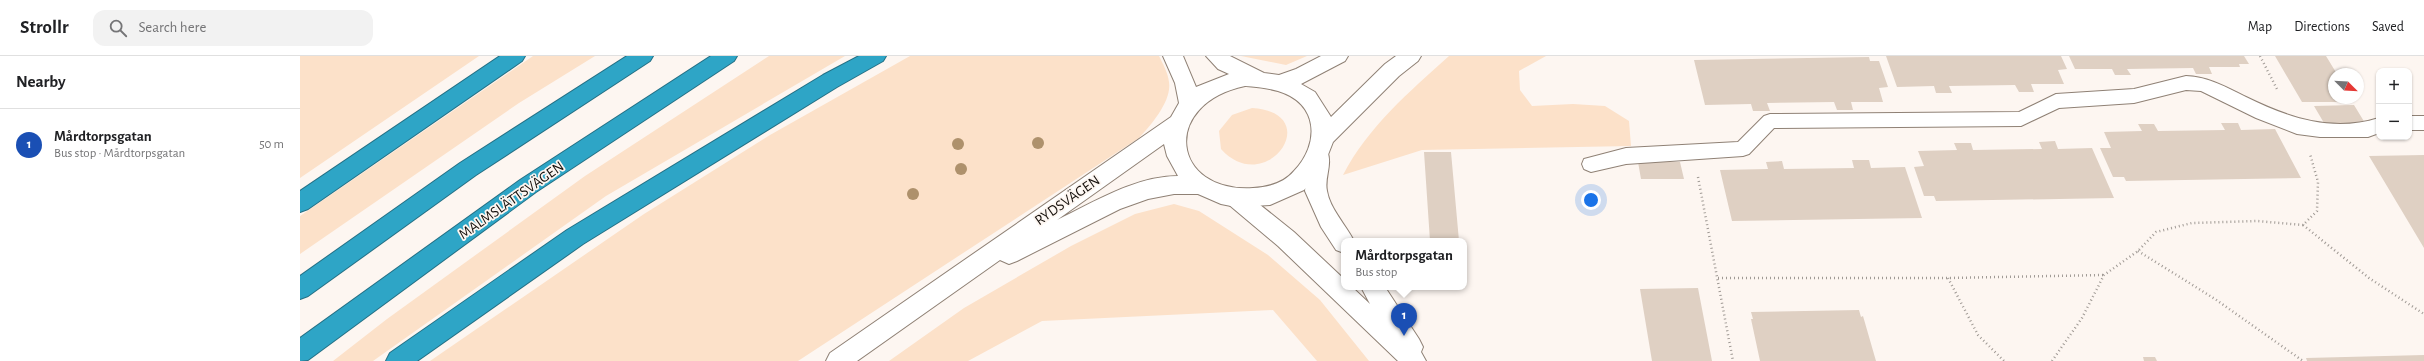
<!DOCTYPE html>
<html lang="en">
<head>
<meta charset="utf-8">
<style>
	body { margin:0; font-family:"Alegreya Sans",sans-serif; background:#f2f2f2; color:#202124 }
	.controls { position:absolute; right:12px; top:12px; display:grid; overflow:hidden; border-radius:8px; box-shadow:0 1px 3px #0004 }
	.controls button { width:36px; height:36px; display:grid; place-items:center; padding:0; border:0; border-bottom:1px solid #e0e0e0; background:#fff; color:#202124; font:20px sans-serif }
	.compass { position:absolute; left:2028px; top:12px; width:36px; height:36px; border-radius:50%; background:#fff; box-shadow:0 1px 3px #0004; rotate:114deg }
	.you { position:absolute; left:1291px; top:144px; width:14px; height:14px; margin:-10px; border:3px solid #fff; border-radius:50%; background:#1a73e8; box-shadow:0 0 0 6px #1a73e833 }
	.badge { display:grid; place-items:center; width:26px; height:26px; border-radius:50%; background:#db2777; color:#fff; font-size:13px; font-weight:700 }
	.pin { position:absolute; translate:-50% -33px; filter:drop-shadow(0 1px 2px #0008) }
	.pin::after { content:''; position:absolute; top:21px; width:14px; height:12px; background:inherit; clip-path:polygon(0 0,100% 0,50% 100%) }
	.popup { position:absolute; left:1041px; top:182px; width:126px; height:52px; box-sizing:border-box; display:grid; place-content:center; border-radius:8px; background:#fff; filter:drop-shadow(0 1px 3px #0005); font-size:13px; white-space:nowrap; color:#757577 }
	.popup b { font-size:15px; color:#202124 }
	.popup::after { content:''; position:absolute; left:50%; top:100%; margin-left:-8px; border:8px solid transparent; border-top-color:#fff }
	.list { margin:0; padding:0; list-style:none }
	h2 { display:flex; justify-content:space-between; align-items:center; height:52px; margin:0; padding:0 16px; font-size:17px }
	h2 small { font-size:13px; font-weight:400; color:#757577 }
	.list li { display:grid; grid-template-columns:26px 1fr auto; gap:12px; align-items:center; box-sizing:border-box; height:72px; padding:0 16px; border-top:1px solid #e0e0e0 }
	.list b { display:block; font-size:15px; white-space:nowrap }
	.list p { margin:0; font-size:13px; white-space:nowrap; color:#757577 }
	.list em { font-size:13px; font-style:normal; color:#757577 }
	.icon { flex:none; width:22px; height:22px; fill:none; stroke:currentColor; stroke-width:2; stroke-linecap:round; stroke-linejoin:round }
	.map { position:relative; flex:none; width:2124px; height:305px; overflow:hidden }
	header { display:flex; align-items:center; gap:24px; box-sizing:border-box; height:56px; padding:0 20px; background:#fff; border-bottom:1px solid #e0e0e0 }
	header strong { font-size:19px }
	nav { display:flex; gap:22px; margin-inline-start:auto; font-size:14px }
	.search { width:280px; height:36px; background:#f2f2f2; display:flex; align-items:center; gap:10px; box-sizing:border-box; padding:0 14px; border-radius:12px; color:#757577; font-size:15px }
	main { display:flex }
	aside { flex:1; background:#fff }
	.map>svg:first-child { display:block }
	.green { fill:#fce1c9 }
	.building { fill:#dfd0c3 }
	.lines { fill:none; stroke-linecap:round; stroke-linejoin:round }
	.service-casing { stroke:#8f8175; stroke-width:2 }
	.minor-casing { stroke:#8f8175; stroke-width:2 }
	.tertiary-casing { stroke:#8f8175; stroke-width:2 }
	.motorway-casing { stroke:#257085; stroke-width:2 }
	.path { stroke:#a09a95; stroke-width:2.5; stroke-dasharray:1 3; stroke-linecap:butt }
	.service { fill:#fff; fill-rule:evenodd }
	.minor { fill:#fff; fill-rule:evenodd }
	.tertiary { fill:#fff; fill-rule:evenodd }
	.motorway { fill:#2ea5c6; fill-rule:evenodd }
	.tree { fill:#ae916c }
	.labels { text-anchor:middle; stroke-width:3.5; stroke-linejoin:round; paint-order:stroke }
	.street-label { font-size:15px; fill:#140f0b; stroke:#fdf6f1 }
</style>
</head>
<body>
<header>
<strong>Strollr</strong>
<div class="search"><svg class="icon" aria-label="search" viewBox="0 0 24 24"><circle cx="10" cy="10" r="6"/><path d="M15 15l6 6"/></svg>Search here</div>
<nav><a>Map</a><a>Directions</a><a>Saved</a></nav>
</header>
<main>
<aside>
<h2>Nearby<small></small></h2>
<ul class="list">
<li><span class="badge" style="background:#1a4fb4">1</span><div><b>Mårdtorpsgatan</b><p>Bus stop · Mårdtorpsgatan</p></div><em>50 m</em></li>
</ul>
</aside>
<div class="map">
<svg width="2124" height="305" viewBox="0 0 2124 305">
	<rect width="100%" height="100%" fill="#fdf6f1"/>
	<path class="green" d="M0 0H179L0 122Z
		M233 0H295L219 47 0 198V160Z
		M469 0H545L306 140 73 305H33L87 263 285 120Z
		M610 0H859C863 8 868 17 869 26 872 45 851 69 839 82L498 305H130L344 158 470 79Z
		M941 0H1007L986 9Z
		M1149 0H1246L1219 15 1220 34 1232 50 1273 48 1305 50 1329 65 1331 90 1122 94 1043 119C1068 71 1109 36 1149 0Z
		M952 52C1027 57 966 143 921 93L919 75 932 59Z
		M874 148 899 155 968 199 1020 244 1069 305H1017L973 254 742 265 668 305H589L664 252 771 190 835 158Z"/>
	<path class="building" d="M1586 0H1761L1767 13 1758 14 1764 28H1731L1734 36H1719L1715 29 1649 30 1652 37H1636L1634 30 1597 31Z
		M1769 0H1944L1949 8H1939L1940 11H1909L1912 18H1896L1893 12 1827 13 1831 19H1815L1812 13H1775Z
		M1975 0H2026L2037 18H2034V42H2052L2054 46H2002Z
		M1569 1 1570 5H1579L1588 31 1579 32 1583 46H1551L1553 54H1537L1534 46 1467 47 1470 55H1453L1451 48 1405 49 1394 4Z
		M2054 49 2065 67H2024L2014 50Z
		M1921 67H1938L1941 74 1975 73 2001 122 1826 125 1824 121H1813L1800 92H1811L1804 76 1842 75 1838 68H1854L1858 75 1925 74Z
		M1755 85 1758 93 1792 92 1814 142 1636 145 1634 140H1624L1614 111 1624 110 1618 95 1657 94 1654 87H1671L1673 94 1742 93 1739 86Z
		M1124 96H1151L1159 185H1130Z
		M2124 99V192L2069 100Z
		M1552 104H1569L1571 112 1605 111 1622 162 1432 165 1420 114 1468 113 1466 106 1482 105 1484 113 1554 112Z
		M1338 106H1380L1384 123H1341Z
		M1398 232 1412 305H1352L1340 233Z
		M1559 254 1561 261 1563 260 1576 305H1460L1451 263H1453L1451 256Z
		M2124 299V305H2007L2006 302Z
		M1843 301H1855L1857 305H1844Z"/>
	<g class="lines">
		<defs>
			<path id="service" d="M1886 20C1909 21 1926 31 1946 41 1989 62 2032 77 2079 62V77L2068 81H2020L1997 78 1956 62 1901 35 1886 34 1834 47 1759 52 1721 70 1474 72 1449 98 1443 100 1326 108 1291 116 1284 113 1282 108 1284 103 1326 92 1438 86 1464 60 1470 58 1719 56 1756 38 1834 33Z
				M2109 60H2124V74H2109Z"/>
			<path id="minor" d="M1019 92 1027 95C1033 108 1024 122 1027 135 1030 153 1046 169 1054 185H1044V197L1036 194 1021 171 1005 135 1008 101 1011 95Z
				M936 133 944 136 994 176 1044 223V231H1052L1070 248 1061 231H1085L1119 283 1123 291 1121 296 1126 305H1098L978 190 928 148 925 142 928 136Z"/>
			<path id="tertiary" d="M863 0H883L896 31 929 18 918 13 906 0H930L964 17 979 19 996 13 1021 0H1048L1045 5 1001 28 1015 36 1031 61 1085 8 1096 0H1121L1118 5 1099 20 1033 86 1022 114 1004 134 970 149 936 151 921 148 898 138H874L848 143 820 153 717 205 709 208 700 204 557 305H526L530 297 871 61 879 47 875 27ZM945 30C956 31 968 32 978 35 1019 47 1020 88 994 115 984 127 969 131 953 132 871 137 860 48 945 30ZM864 88 867 100 878 120C836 120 794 146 757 164Z"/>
			<path id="motorway" d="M200 0H225L222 5 8 153 0 156V135Z
				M327 0H353L350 5 176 119 8 240 0 243V220L160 107Z
				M411 0H437L434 5 236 136 8 304 0 305V282L220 124Z
				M559 0H586L583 5 537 31 283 188 117 305H86L90 297 267 174 523 19Z"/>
		</defs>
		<use href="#service" class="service-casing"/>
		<use href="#minor" class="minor-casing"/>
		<use href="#tertiary" class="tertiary-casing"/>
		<use href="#motorway" class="motorway-casing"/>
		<path class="path" d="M1960 0 1978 35
			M1398 121 1433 305
			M2003 169 2069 222 2124 258
			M1838 195 1915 243 2003 305
			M1418 222H1648L1804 219
			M1648 222 1678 279 1704 305
			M1752 305 1782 262 1804 219 1838 195 1856 176 1892 167 1957 165 2003 169 2017 155 2018 126 2010 98"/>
		<use href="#service" class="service"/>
		<use href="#minor" class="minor"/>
		<use href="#tertiary" class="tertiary"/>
		<use href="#motorway" class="motorway"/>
	</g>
	<g class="tree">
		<circle cx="738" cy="87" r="6"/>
		<circle cx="658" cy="88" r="6"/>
		<circle cx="661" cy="113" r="6"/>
		<circle cx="613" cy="138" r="6"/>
	</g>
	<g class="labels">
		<g class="street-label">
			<text transform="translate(211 144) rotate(-35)" y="5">MALMSLÄTTSVÄGEN</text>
			<text transform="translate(767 144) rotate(-35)" y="5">RYDSVÄGEN</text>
		</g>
	</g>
</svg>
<div class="controls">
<button>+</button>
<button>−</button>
</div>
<svg class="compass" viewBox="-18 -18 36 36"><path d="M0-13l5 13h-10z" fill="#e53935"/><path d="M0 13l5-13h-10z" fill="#757577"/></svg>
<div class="you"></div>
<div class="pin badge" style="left:1104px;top:280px;background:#1a4fb4">1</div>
<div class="popup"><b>Mårdtorpsgatan</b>Bus stop</div>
</div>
</main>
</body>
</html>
